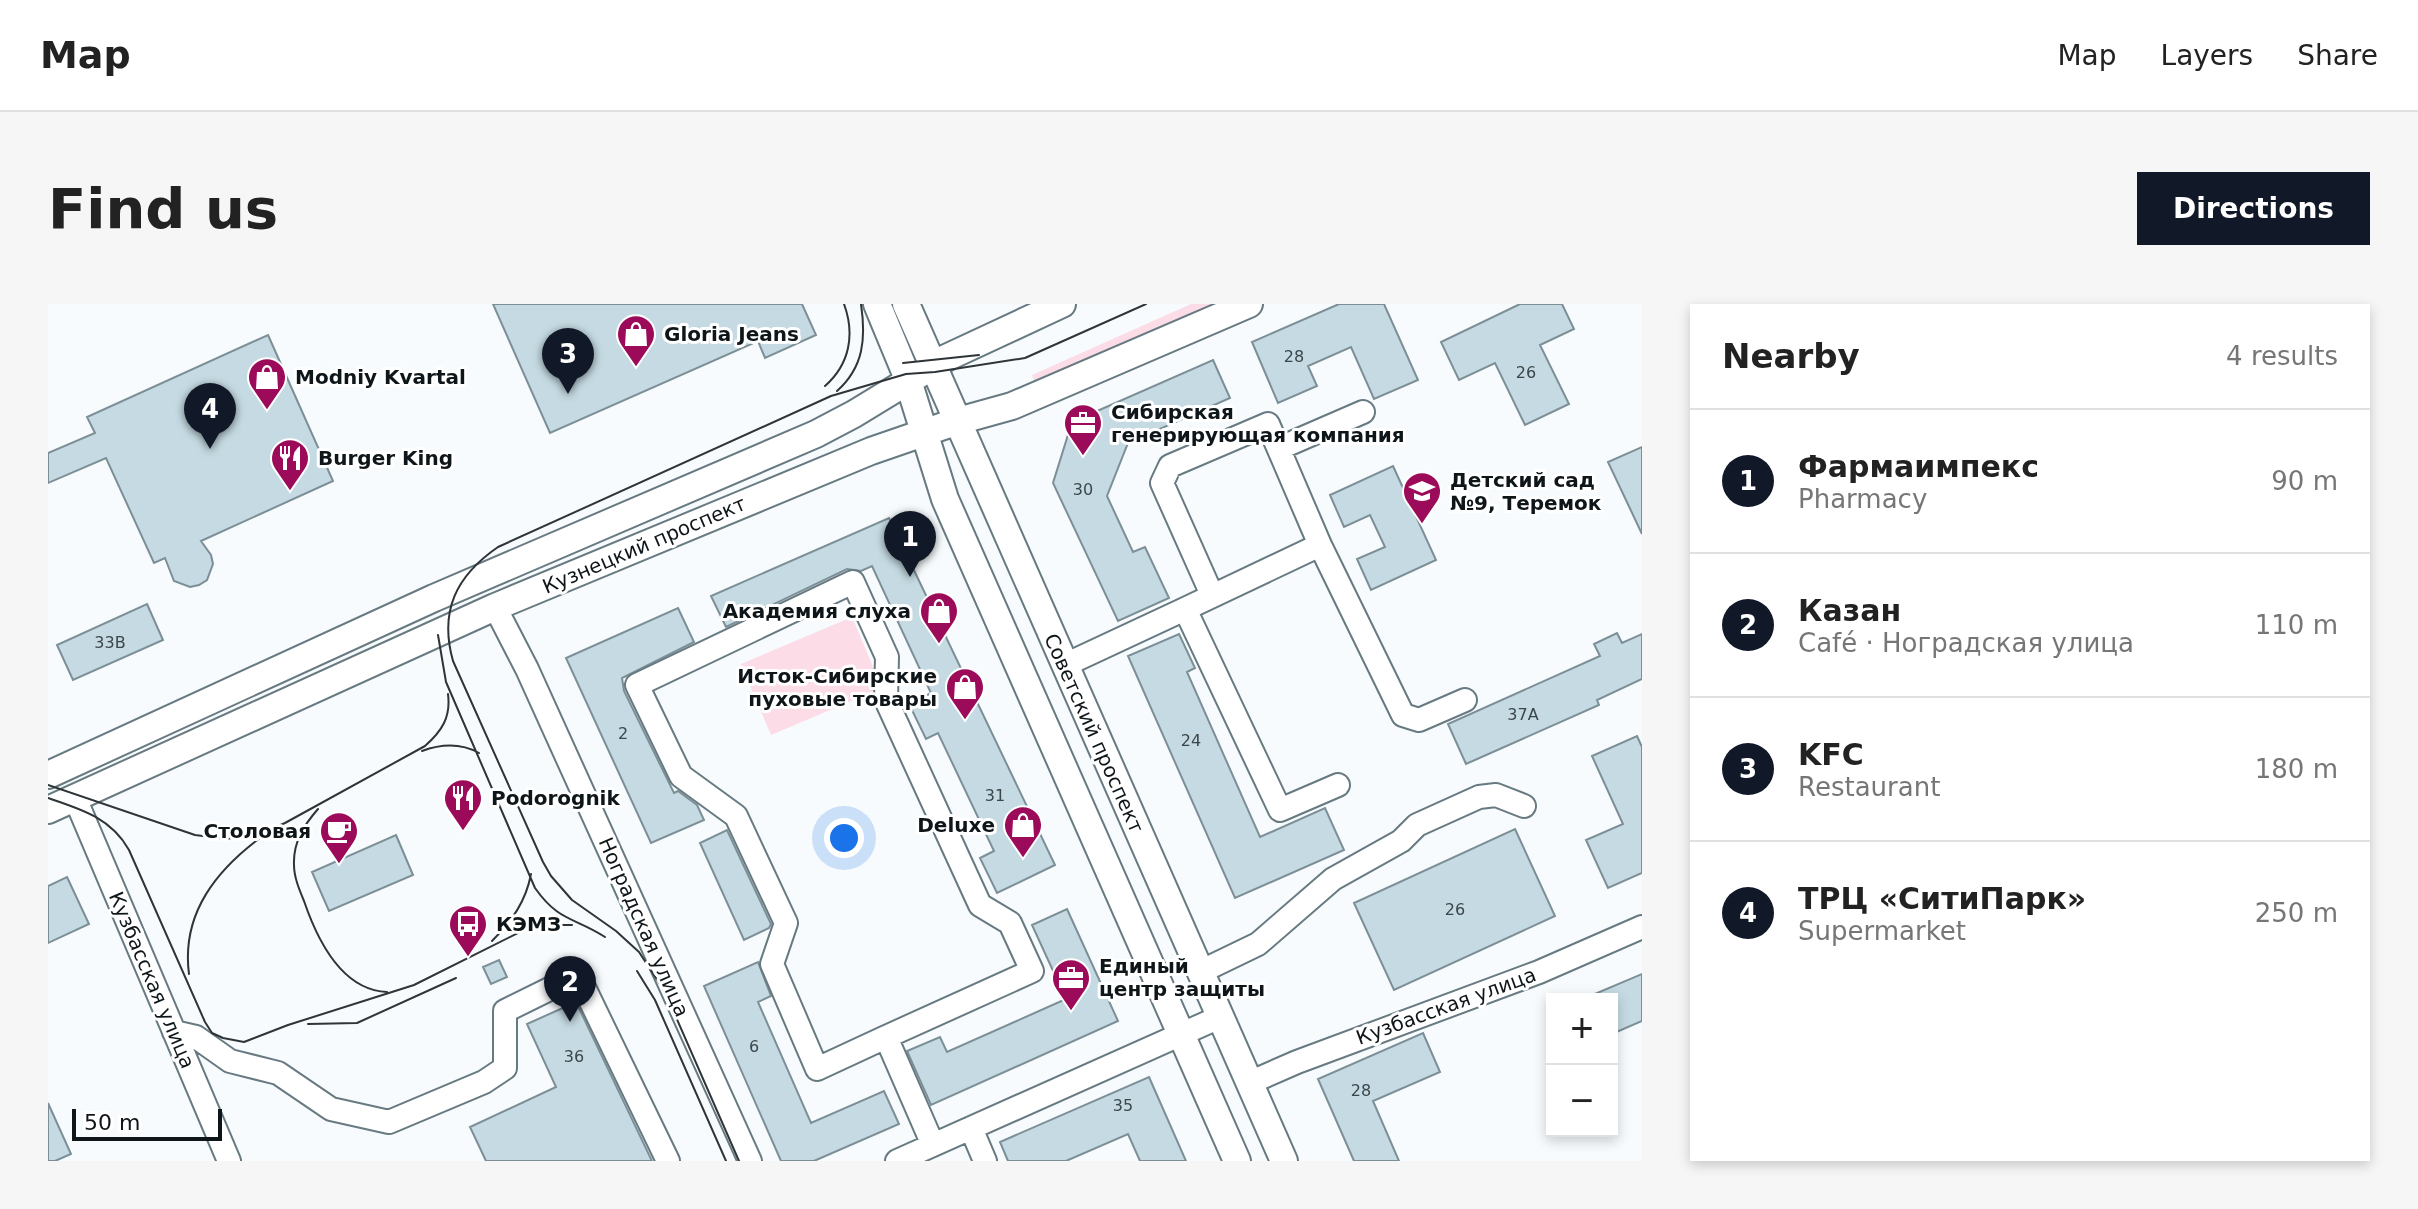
<!DOCTYPE html>
<html lang="en">
<head>
<meta charset="utf-8">
<style>
	body { margin:0; font-family:"DejaVu Sans",sans-serif; background:#f6f6f6; color:#222 }
	.controls { position:absolute; right:24px; bottom:24px; display:grid; overflow:hidden; border-radius:0px; box-shadow:0 4px 12px #0003 }
	.controls button { width:72px; height:72px; display:grid; place-items:center; padding:0; border:0; border-bottom:2px solid #e0e0e0; background:#fff; color:#222; font:40px sans-serif }
	.scale { position:absolute; left:24px; bottom:20px; width:150px; box-sizing:border-box; padding-left:8px; border:4px solid #0f1619; border-top:0; font-size:22px; line-height:28px; white-space:nowrap; color:#0f1619; -webkit-text-stroke:6px #fff; paint-order:stroke }
	.you { position:absolute; left:796px; top:534px; width:28px; height:28px; margin:-20px; border:6px solid #fff; border-radius:50%; background:#1a73e8; box-shadow:0 0 0 12px #1a73e833 }
	.badge { display:grid; place-items:center; width:52px; height:52px; border-radius:50%; background:#111827; color:#fff; font-size:26px; font-weight:700 }
	.pin { position:absolute; translate:-50% -66px; filter:drop-shadow(0 2px 4px #0008) }
	.pin::after { content:''; position:absolute; top:42px; width:28px; height:24px; background:inherit; clip-path:polygon(0 0,100% 0,50% 100%) }
	.list { margin:0; padding:0; list-style:none }
	h2 { display:flex; justify-content:space-between; align-items:center; height:104px; margin:0; padding:0 32px; font-size:34px }
	h2 small { font-size:26px; font-weight:400; color:#767676 }
	.list li { display:grid; grid-template-columns:52px 1fr auto; gap:24px; align-items:center; box-sizing:border-box; height:144px; padding:0 32px; border-top:2px solid #e0e0e0 }
	.list b { display:block; font-size:30px; white-space:nowrap }
	.list p { margin:0; font-size:26px; white-space:nowrap; color:#767676 }
	.list em { font-size:26px; font-style:normal; color:#767676 }
	.map { position:relative; flex:none; width:1594px; height:857px; overflow:hidden; border-radius:0px }
	header { display:flex; align-items:center; gap:48px; box-sizing:border-box; height:112px; padding:0 40px; background:#fff; border-bottom:2px solid #e0e0e0 }
	header strong { font-size:38px }
	nav { display:flex; gap:44px; margin-inline-start:auto; font-size:28px }
	.intro { display:flex; align-items:center; justify-content:space-between; box-sizing:border-box; height:192px; padding:0 48px }
	h1 { margin:0; font-size:56px }
	.button { padding:20px 36px; border-radius:0px; background:#111827; color:#fff; font-size:28px; font-weight:700 }
	main { display:flex; gap:48px; padding:0 48px }
	aside { flex:1; background:#fff; border-radius:0px; box-shadow:0 4px 12px #0003 }
	.map>svg:first-child { display:block }
	.green { fill:#fcdce7 }
	.building { fill:#c5dae2; stroke:#7c8f97; stroke-width:2 }
	.lines { fill:none; stroke-linecap:round; stroke-linejoin:round }
	.minor-casing { stroke:#677a81; stroke-width:26 }
	.major-casing { stroke:#677a81; stroke-width:30 }
	.minor { stroke:#fff; stroke-width:22 }
	.major { stroke:#fff; stroke-width:26 }
	.tram { stroke:#2e3437; stroke-width:2 }
	.labels { text-anchor:middle; stroke-width:6; stroke-linejoin:round; paint-order:stroke }
	.number-label { font-size:16px; fill:#3c474b }
	.poi-label { font-size:20px; font-weight:bold; fill:#0f1619; stroke:#fff; text-anchor:start }
	.street-label { font-size:20px; fill:#0f1619; stroke:#fff }
</style>
</head>
<body>
<header>
<strong>Map</strong>
<nav><a>Map</a><a>Layers</a><a>Share</a></nav>
</header>
<div class="intro"><h1>Find us</h1><a class="button">Directions</a></div>
<main>
<div class="map">
<svg width="1594" height="857" viewBox="0 0 1594 857">
	<rect width="100%" height="100%" fill="#f7fbfd"/>
	<path class="green" d="M1143 0H1175L988 83 984 71Z
		M804 313 834 384 723 431 693 360Z"/>
	<path class="building" d="M445 0H754L768 31 717 54 710 37 502 129Z
		M1291 0H1336L1370 76 1326 95 1303 43 1260 62 1269 82 1230 99 1204 38Z
		M1472 0H1514L1526 25 1492 41 1521 100 1477 121 1447 59 1411 76 1393 38Z
		M220 31 285 177 153 237 163 251 165 260 159 276 151 281 142 283 126 277 117 254 106 259 58 154 0 179V149L47 129 39 113Z
		M1165 56 1182 94 1080 139 1059 192 1085 248 1097 243 1121 294 1070 317 1005 179 1024 118Z
		M1594 143V230L1560 158Z
		M1345 162 1388 256 1323 286 1309 255 1337 243 1322 211 1296 223 1282 191Z
		M841 214 1007 561 949 589 932 554 946 547 890 429 878 435 861 400 883 389 824 262 813 267 799 265 678 323 663 292Z
		M99 300 115 336 25 376 9 341Z
		M630 304 646 338 574 374 576 387 626 489 630 487 649 501 656 516 603 539 518 354Z
		M1569 329 1574 339 1594 330V375L1549 396 1551 401 1418 460 1400 420 1552 352 1546 340Z
		M1131 330 1147 364 1139 368 1212 533 1277 504 1296 546 1187 594 1080 352Z
		M1589 432 1594 443V569L1560 584 1538 536 1575 520 1544 452Z
		M1467 525 1507 612 1346 686 1306 599Z
		M679 526 723 620 721 624 696 636 652 539Z
		M348 531 365 571 281 607 264 568Z
		M19 573 41 620 0 639V582Z
		M1019 605 1070 717 883 801 859 747 892 733 899 748 1018 695 984 621Z
		M451 656 459 673 443 680 435 663Z
		M710 658 723 692 710 698 763 819 836 787 851 820 766 857H733L656 682Z
		M1594 670V717L1564 730V695H1535Z
		M528 698 604 857H438L422 823 508 783 479 720Z
		M1375 729 1392 768 1325 797 1351 857H1306L1270 775Z
		M1101 773 1138 857H1092L1080 830 1018 857H960L952 838Z
		M0 799 23 850 7 857H0Z"/>
	<g class="lines">
		<defs>
			<path id="minor" d="M1232 144 1315 108
				M1272 241 1355 411 1371 416 1417 396
				M447 303 479 365 702 857
				M1137 305 1272 241 1220 120 1122 162 1114 179 1164 291
				M1017 361 1137 305 1232 506 1290 481
				M27 494 181 857
				M1152 668 1210 640 1285 575 1353 537 1369 521 1431 493 1448 491 1476 502
				M126 728 148 733 182 757 230 769 283 805 341 818 436 778 457 764V707L530 671 620 857
				M838 733 984 667 962 619 932 601 838 396 839 353 805 278 589 381 633 472 688 512 738 619 724 660 769 765 838 733 885 841
				M1201 779 1249 758 1491 668 1594 623
				M923 824 937 857
				M849 857 1172 713"/>
			<path id="major" d="M829 0 858 70 897 195 1189 857
				M858 0 1236 857
				M0 471 386 294 768 130 806 110 898 54 1014 0
				M0 506 447 303 823 147 910 117 964 102 1201 0"/>
		</defs>
		<use href="#minor" class="minor-casing"/>
		<use href="#major" class="major-casing"/>
		<use href="#minor" class="minor"/>
		<use href="#major" class="major"/>
		<path class="tram" d="M855 59 931 51
			M777 82C802 60 807 30 796 0
			M789 87C816 63 818 34 813 0
			M390 331 398 378 487 584C511 618 526 613 557 633
			M374 447C393 440 413 439 431 449
			M0 481 147 531 178 535 214 529 237 519 377 442C394 427 403 413 400 390
			M0 494C33 505 63 514 81 546L157 718 164 729 175 734 196 738 240 721 366 681 480 624 491 621H524
			M270 505C256 521 245 538 246 561 246 573 251 585 256 597 269 635 293 686 339 688
			M444 637C464 617 478 597 483 570
			M589 667 607 696 678 857
			M141 670C133 609 169 565 216 531
			M260 720 309 719 408 674
			M691 857 617 688 591 648 568 627 524 596 503 572 495 558 405 357C391 307 408 272 450 243L783 92 858 70 887 68 977 54 1098 0"/>
	</g>
	<defs>
		<symbol id="shop-pin" viewBox="-11 -11 22 30"><path d="M0 17L-7.5 6A9.5 9.5 0 1 1 7.5 6Z" fill="#9c0b59" stroke="#fff"/><path d="M-5-2.5h2.3a2.7 3.5 0 0 1 5.4 0H5L5.5 6h-11ZM-1.5-2.5h3a1.5 2.3 0 0 0-3 0Z" fill="#fff"/></symbol>
		<symbol id="office-pin" viewBox="-11 -11 22 30"><path d="M0 17L-7.5 6A9.5 9.5 0 1 1 7.5 6Z" fill="#9c0b59" stroke="#fff"/><path d="M-6-3h4V-5.5h4V-3h4V5H-6ZM-1-4.5V-3h2v-1.5ZM-6 0V1H6V0Z" fill="#fff"/></symbol>
		<symbol id="restaurant-pin" viewBox="-11 -11 22 30"><path d="M0 17L-7.5 6A9.5 9.5 0 1 1 7.5 6Z" fill="#9c0b59" stroke="#fff"/><path d="M-5-6h1v4h1v-4h1v4h1v-4h1v5L-1.5 .5V6h-2V.5L-5-1ZM5-6V6H3V1.5H1.5Q1.5-4 5-6Z" fill="#fff"/></symbol>
		<symbol id="school-pin" viewBox="-11 -11 22 30"><path d="M0 17L-7.5 6A9.5 9.5 0 1 1 7.5 6Z" fill="#9c0b59" stroke="#fff"/><path d="M0-5L7-2L0 1L-7-2ZM-4 1L0 2.5L4 1V4Q0 6-4 4Z" fill="#fff"/></symbol>
		<symbol id="cafe-pin" viewBox="-11 -11 22 30"><path d="M0 17L-7.5 6A9.5 9.5 0 1 1 7.5 6Z" fill="#9c0b59" stroke="#fff"/><path d="M-5.5-4.5H6V0H3Q3 3.5 0 3.5H-2.5Q-5.5 3.5-5.5 0ZM3-3.2v2h1.7v-2ZM-6 4.5H4V6H-6Z" fill="#fff"/></symbol>
		<symbol id="bus-pin" viewBox="-11 -11 22 30"><path d="M0 17L-7.5 6A9.5 9.5 0 1 1 7.5 6Z" fill="#9c0b59" stroke="#fff"/><path d="M-5-6H5V4H4V6H2V4H-2V6H-4V4H-5ZM-3.5-4V0h7V-4ZM-3.5 1.2v1.5H-2V1.2ZM2 1.2v1.5H3.5V1.2Z" fill="#fff"/></symbol>
	</defs>
	<g fill-rule="evenodd">
		<use href="#shop-pin" x="566" y="8" width="44" height="60"/>
		<use href="#shop-pin" x="197" y="51" width="44" height="60"/>
		<use href="#office-pin" x="1013" y="97" width="44" height="60"/>
		<use href="#restaurant-pin" x="220" y="132" width="44" height="60"/>
		<use href="#school-pin" x="1352" y="165" width="44" height="60"/>
		<use href="#shop-pin" x="869" y="285" width="44" height="60"/>
		<use href="#shop-pin" x="895" y="361" width="44" height="60"/>
		<use href="#restaurant-pin" x="393" y="472" width="44" height="60"/>
		<use href="#shop-pin" x="953" y="499" width="44" height="60"/>
		<use href="#cafe-pin" x="269" y="505" width="44" height="60"/>
		<use href="#bus-pin" x="398" y="598" width="44" height="60"/>
		<use href="#office-pin" x="1001" y="652" width="44" height="60"/>
	</g>
	<g class="labels">
		<g class="number-label">
			<text x="1246" y="58">28</text>
			<text x="1478" y="74">26</text>
			<text x="1035" y="191">30</text>
			<text x="62" y="344">33В</text>
			<text x="1475" y="416">37А</text>
			<text x="575" y="435">2</text>
			<text x="1143" y="442">24</text>
			<text x="947" y="497">31</text>
			<text x="1407" y="611">26</text>
			<text x="706" y="748">6</text>
			<text x="526" y="758">36</text>
			<text x="1313" y="792">28</text>
			<text x="1075" y="807">35</text>
		</g>
		<g class="poi-label">
			<text x="616" y="37">Gloria Jeans</text>
			<text x="247" y="80">Modniy Kvartal</text>
			<text x="1063" y="115">Сибирская<tspan x="1063" dy="23">генерирующая компания</tspan></text>
			<text x="270" y="161">Burger King</text>
			<text x="1402" y="183">Детский сад<tspan x="1402" dy="23">№9, Теремок</tspan></text>
			<text x="863" y="314" text-anchor="end">Академия слуха</text>
			<text x="889" y="379" text-anchor="end">Исток-Сибирские<tspan x="889" dy="23">пуховые товары</tspan></text>
			<text x="443" y="501">Podorognik</text>
			<text x="947" y="528" text-anchor="end">Deluxe</text>
			<text x="263" y="534" text-anchor="end">Столовая</text>
			<text x="448" y="627">КЭМЗ</text>
			<text x="1051" y="669">Единый<tspan x="1051" dy="23">центр защиты</tspan></text>
		</g>
		<g class="street-label">
			<text transform="translate(596 241) rotate(-23)" y="7">Кузнецкий проспект</text>
			<text transform="translate(1046 429) rotate(66)" y="7">Советский проспект</text>
			<text transform="translate(596 623) rotate(66)" y="7">Ноградская улица</text>
			<text transform="translate(104 676) rotate(67)" y="7">Кузбасская улица</text>
			<text transform="translate(1398 702) rotate(-20)" y="7">Кузбасская улица</text>
		</g>
	</g>
</svg>
<div class="controls">
<button>+</button>
<button>−</button>
</div>
<div class="scale">50 m</div>
<div class="you"></div>
<div class="pin badge" style="left:862px;top:273px">1</div>
<div class="pin badge" style="left:522px;top:718px">2</div>
<div class="pin badge" style="left:520px;top:90px">3</div>
<div class="pin badge" style="left:162px;top:145px">4</div>
</div>
<aside>
<h2>Nearby<small>4 results</small></h2>
<ul class="list">
<li><span class="badge">1</span><div><b>Фармаимпекс</b><p>Pharmacy</p></div><em>90 m</em></li>
<li><span class="badge">2</span><div><b>Казан</b><p>Café · Ноградская улица</p></div><em>110 m</em></li>
<li><span class="badge">3</span><div><b>KFC</b><p>Restaurant</p></div><em>180 m</em></li>
<li><span class="badge">4</span><div><b>ТРЦ «СитиПарк»</b><p>Supermarket</p></div><em>250 m</em></li>
</ul>
</aside>
</main>
</body>
</html>
